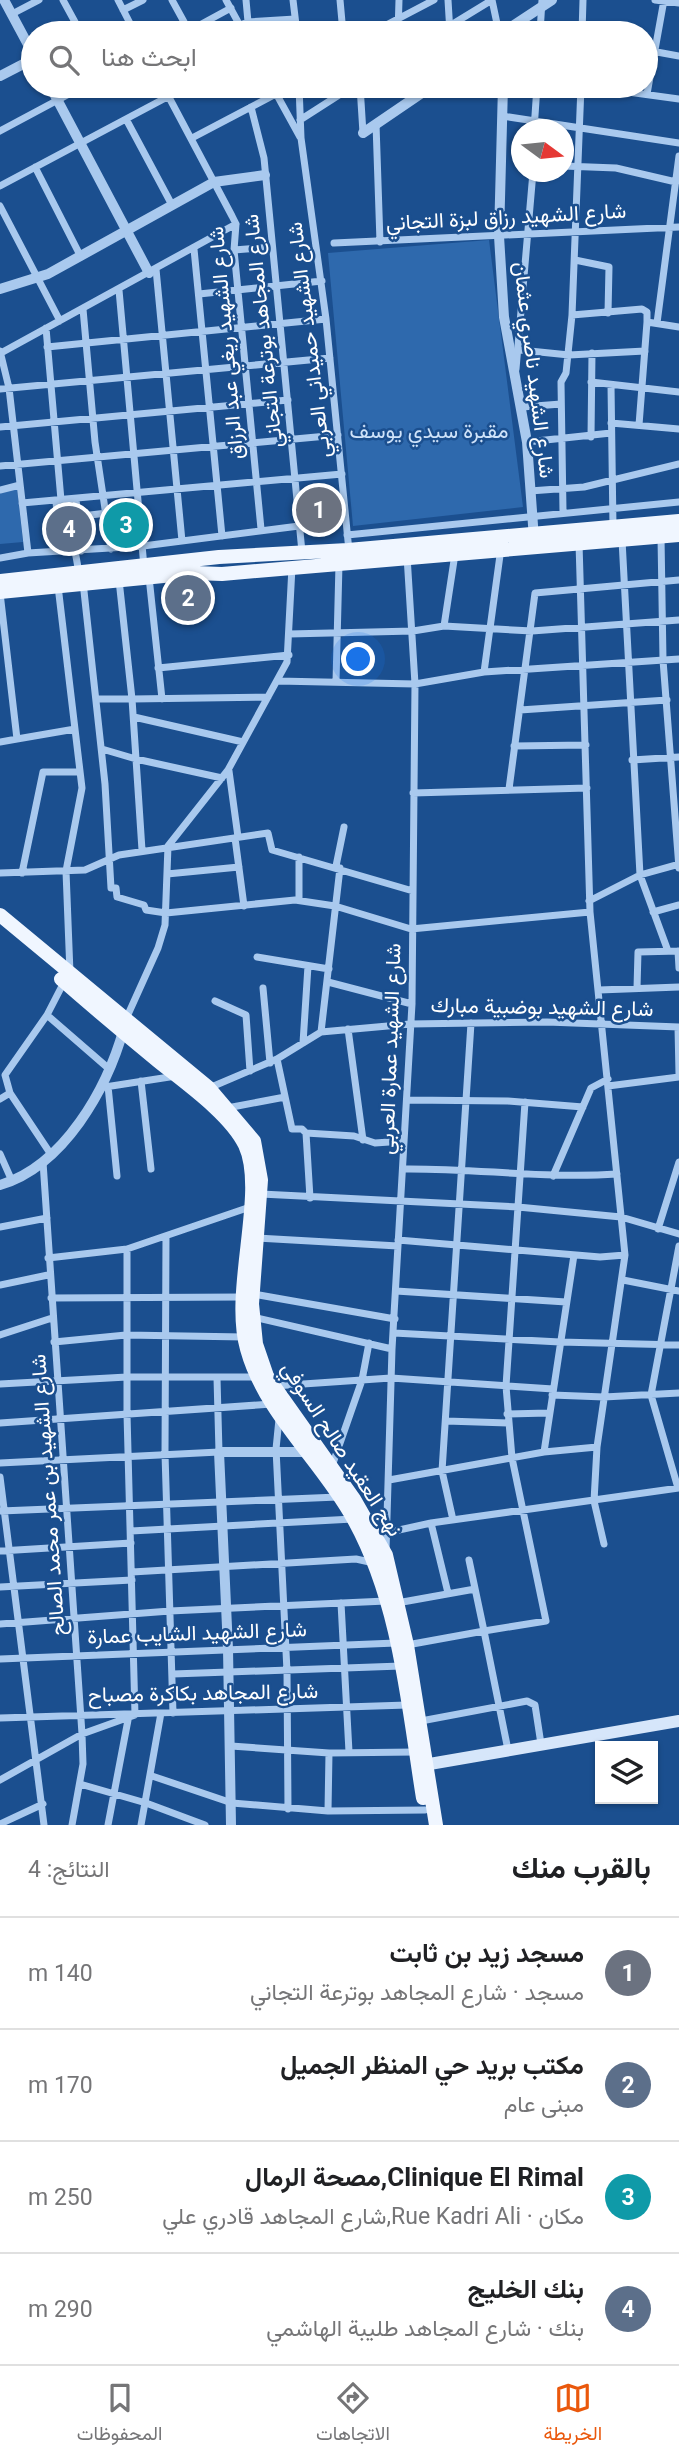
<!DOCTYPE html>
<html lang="ar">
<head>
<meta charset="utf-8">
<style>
	body { margin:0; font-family:Roboto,Vazirmatn,sans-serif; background:#f6f6f6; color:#202124; direction:rtl }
	.controls { position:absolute; right:21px; bottom:21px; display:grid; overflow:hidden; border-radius:0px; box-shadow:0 2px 5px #0004 }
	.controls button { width:63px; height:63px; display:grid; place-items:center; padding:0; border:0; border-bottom:2px solid #e0e0e0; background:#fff; color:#202124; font:35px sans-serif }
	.compass { position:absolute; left:511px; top:119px; width:63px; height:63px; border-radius:50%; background:#fff; box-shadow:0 2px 5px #0004; rotate:105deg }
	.you { position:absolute; left:359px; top:660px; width:24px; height:24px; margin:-18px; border:5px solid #fff; border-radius:50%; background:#1a73e8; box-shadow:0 0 0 10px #1a73e833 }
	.badge { display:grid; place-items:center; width:46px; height:46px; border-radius:50%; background:#ea580c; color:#fff; font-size:23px; font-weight:700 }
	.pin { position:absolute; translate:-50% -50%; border:4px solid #fff; box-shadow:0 2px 7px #0006 }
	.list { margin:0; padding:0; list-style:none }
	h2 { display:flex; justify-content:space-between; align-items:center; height:91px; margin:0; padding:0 28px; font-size:30px }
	h2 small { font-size:23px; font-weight:400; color:#757577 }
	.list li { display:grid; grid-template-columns:46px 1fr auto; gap:21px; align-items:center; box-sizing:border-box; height:112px; padding:0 28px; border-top:2px solid #e0e0e0 }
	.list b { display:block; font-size:26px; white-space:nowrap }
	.list p { margin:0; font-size:23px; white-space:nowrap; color:#757577 }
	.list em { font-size:23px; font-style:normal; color:#757577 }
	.icon { flex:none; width:38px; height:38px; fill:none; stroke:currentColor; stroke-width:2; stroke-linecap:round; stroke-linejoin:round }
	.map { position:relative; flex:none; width:679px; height:1825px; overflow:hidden; direction:ltr }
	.search { position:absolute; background:#fff; box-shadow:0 2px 5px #0004; left:21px; right:21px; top:21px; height:77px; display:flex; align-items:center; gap:18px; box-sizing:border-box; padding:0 24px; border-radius:38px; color:#757577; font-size:26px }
	.sheet { height:539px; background:#fff }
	nav { display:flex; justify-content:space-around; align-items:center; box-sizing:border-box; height:98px; border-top:2px solid #e0e0e0; background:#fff; font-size:19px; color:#757577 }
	nav a { display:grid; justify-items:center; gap:4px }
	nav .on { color:#ea580c }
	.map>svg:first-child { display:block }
	.green { fill:#2e69ad }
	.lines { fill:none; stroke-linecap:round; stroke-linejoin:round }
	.minor { stroke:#a9c9ee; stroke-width:7 }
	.tertiary { stroke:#a9c9ee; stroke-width:10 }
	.secondary { stroke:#d6e6fa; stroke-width:12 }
	.primary { stroke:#f0f6ff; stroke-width:14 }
	.labels { text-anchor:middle; stroke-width:5; stroke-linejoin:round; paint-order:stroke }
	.street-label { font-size:21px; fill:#fff; stroke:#1b4f8f }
	.park-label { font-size:21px; fill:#cfe3fa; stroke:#1b4f8f }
</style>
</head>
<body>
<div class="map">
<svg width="679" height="1825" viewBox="0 0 679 1825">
	<rect width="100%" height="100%" fill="#1b4f8f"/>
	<path class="green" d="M489 240 523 507 353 526 328 253Z
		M17 488 23 542 0 544V492Z"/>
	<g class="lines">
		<path class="minor" d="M63 0 81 33
			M118 0 135 33
			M172 0 189 31
			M226 0 244 33
			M246 0 248 22
			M293 0 297 33
			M340 0 343 33
			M448 0 450 33
			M492 0 499 33
			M655 0 679 3
			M123 10 143 0
			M12 14 39 0
			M240 25 248 22 295 19
			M185 33 231 8
			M315 33 373 31
			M371 33 434 0
			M398 33 399 0
			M438 33 492 0
			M540 33 542 0
			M582 33 583 0
			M646 50 679 56
			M163 86 232 216 236 224 234 250 261 529
			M272 86 300 137
			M299 86 301 138 326 319 349 551
			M360 86 363 133
			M584 86 679 99
			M647 94 664 0
			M251 107 264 158 302 552
			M502 116 679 143
			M126 119 172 205
			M300 120 353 86
			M376 124 380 242
			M534 130 537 86
			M0 131 84 86
			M192 138 291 86
			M564 166 616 168 676 182
			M35 167 81 257
			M0 186 188 86
			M0 206 60 321
			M334 243 679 227
			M194 249 222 536
			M234 250 272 247
			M575 260 609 267 608 313
			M156 269 182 541
			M119 290 144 567
			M199 294 322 281
			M83 309 95 442 111 549
			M572 315 642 309 647 312V322
			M657 323 679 156
			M46 328 61 500
			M47 347 326 319
			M520 350 569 355 645 351
			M0 351 9 388 28 553
			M1 353 236 224
			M516 369 533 172
			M591 382 679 392
			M611 385 613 527
			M0 389 330 358
			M522 407 561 404
			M611 423 679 429
			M639 425 647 322 679 327
			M0 427 288 400
			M591 437 592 353
			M527 442 611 433
			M0 466 338 435
			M0 490 20 485
			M530 491 584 487 679 464
			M76 499 81 551
			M56 501 60 551
			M22 503 342 474
			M563 511 561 382 566 373 572 315 581 86
			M57 519 107 513
			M347 535 679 502
			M661 537 663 660 679 868
			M622 540 640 875 668 951
			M579 543 590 912 625 1255
			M75 551 79 573
			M0 558 28 553 143 546 299 526
			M149 577 162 699
			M119 580 132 699 268 697
			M83 582 105 784 111 888H116L117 897 144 905 146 910 166 913 295 900 335 906 411 929 590 912
			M58 586 82 788 66 871 70 973
			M0 593 17 739 0 742
			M444 626 455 554
			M289 634 413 631 444 626 532 631 679 620
			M158 668 289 655
			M484 672 501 548
			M278 681 415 684 484 672 679 659
			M336 682 339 564
			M97 699H132L136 759 222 778
			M520 710 667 700
			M134 717 243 742
			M17 739 75 729
			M514 746 586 745
			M102 749 136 759 142 850
			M632 760 679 757
			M229 771 238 837
			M509 789 535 593 679 580
			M413 793 587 788
			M235 838 244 906
			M299 857V900
			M336 866 344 827
			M0 873 85 870 119 855 268 833 272 850 413 891
			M22 873 43 772H79
			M167 874 239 867
			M589 901 640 875 679 864
			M653 912 679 905
			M678 951 679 968
			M257 957 329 969
			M64 982 47 1015 108 1068
			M328 982 412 1004
			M263 988 270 1063
			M637 988 638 952 679 951
			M599 990 679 987
			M215 1001 246 1015 250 1071
			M126 1019 158 948 165 925 168 846 228 770 287 662 292 567
			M678 1027 679 1074
			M348 1029 363 1140
			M321 1032 340 868
			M303 1043 308 966
			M277 1059 292 1129H302L306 1133 310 1198
			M141 1081 151 1169
			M108 1086 117 1176
			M608 1086 679 1077
			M105 1087 176 1076
			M209 1088 277 1059 321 1032 410 1024 547 1022 679 1027
			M10 1093 50 1153
			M0 1099 10 1093 5 1075 47 1015
			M407 1100 508 1101 583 1107
			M227 1108 285 1097
			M306 1133 354 1136 375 1143 404 1141
			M0 1154 12 1181
			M43 1162 82 1734 83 1764 72 1825
			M403 1169C474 1168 545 1179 617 1174
			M553 1176 591 1088 608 1079
			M261 1194 518 1207 621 1217 679 1234
			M0 1227 47 1218
			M658 1229 679 1162
			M166 1236 165 1454 173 1713
			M257 1238 398 1246
			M398 1240 600 1257 625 1255 597 1447 594 1501 604 1544
			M48 1258 127 1249 250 1207
			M623 1280 679 1291
			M0 1285 48 1275
			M396 1291 566 1302
			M253 1294 395 1319
			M51 1298 242 1297
			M253 1317 392 1349
			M394 1333 560 1342 679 1345
			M0 1335 52 1318
			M54 1342 126 1335 244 1337
			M0 1384 127 1377H257
			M274 1386 391 1378 553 1389
			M552 1395 604 1397 679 1393
			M507 1414 548 1413
			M279 1419 276 1449 287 1671 288 1809
			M446 1421 508 1423
			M0 1423 272 1404
			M544 1452 574 1255
			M0 1463 219 1452 217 1378
			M332 1466 362 1380 369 1343
			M0 1477 44 1825
			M389 1480 544 1452 597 1447
			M678 1488 651 1395 679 1246
			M1 1511 338 1497
			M453 1520 442 1471 471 1023
			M431 1523 448 1593
			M131 1531 353 1519
			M385 1533 431 1523 679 1488
			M0 1551 131 1543
			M386 1551 392 1349 412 1004 415 684 407 556
			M469 1560 484 1631 546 1621 512 1458 506 1386 525 1102
			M132 1572 356 1559 374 1563
			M0 1587 132 1580
			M341 1603 349 1752
			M397 1603 475 1589
			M0 1624 170 1611 386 1601
			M407 1645 484 1631 508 1750
			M0 1659 396 1643
			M173 1674 401 1666
			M0 1718 407 1705
			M421 1721 527 1701 535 1705 541 1744
			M231 1746 329 1753 415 1752
			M152 1776 232 1803 328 1811 425 1810
			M0 1780 82 1734 135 1715 127 1414V1249
			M80 1784 146 1803 205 1825
			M328 1811 329 1753
			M0 1824 43 1804
			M108 1825 128 1720
			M141 1825 161 1713"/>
		<path class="tertiary" d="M4 0 33 54
			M502 33 552 0
			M0 76 33 59
			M50 86 149 273
			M503 86 499 236 504 317 527 442 534 539
			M363 133 432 86
			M0 289 48 274 214 182 265 175
			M0 1185C64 1166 107 1089 124 1028
			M231 1825 228 1649 219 1452H308"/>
		<path class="secondary" d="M418 1766 679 1721"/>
		<path class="primary" d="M0 581 219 557 348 550 679 521
			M0 592 194 573 222 574 679 535
			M0 915 209 1088 254 1141 261 1180 252 1304 256 1344 267 1376 354 1499 386 1555 407 1645 436 1825
			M61 979C93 1007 125 1034 158 1061 184 1082 230 1114 245 1145 267 1192 230 1290 247 1349 265 1414 321 1460 353 1518 400 1602 408 1705 423 1798"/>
	</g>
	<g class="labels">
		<g class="street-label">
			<text transform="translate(506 217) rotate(-3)" y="7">شارع الشهيد رزاق لبزة التجاني</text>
			<text transform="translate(263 331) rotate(-96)" y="7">شارع المجاهد بوترعة التجاني</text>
			<text transform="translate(309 340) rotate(-97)" y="7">شارع الشهيد حميداني العربي</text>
			<text transform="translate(226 343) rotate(-95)" y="7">شارع الشهيد ريغي عبد الرزاق</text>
			<text transform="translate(534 370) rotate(83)" y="7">شارع الشهيد ناصري عثمان</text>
			<text transform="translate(542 1007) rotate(1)" y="7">شارع الشهيد بوضبية مبارك</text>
			<text transform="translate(390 1049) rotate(-88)" y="7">شارع الشهيد عمارة العربي</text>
			<text transform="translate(342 1449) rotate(57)" y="7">نهج العقيد صالح السوفي</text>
			<text transform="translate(48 1495) rotate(-94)" y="7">شارع الشهيد بن عمر محمد الصالح</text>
			<text transform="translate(197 1633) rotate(-2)" y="7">شارع الشهيد الشايب عمارة</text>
			<text transform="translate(203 1693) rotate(-1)" y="7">شارع المجاهد بكاكرة مصباح</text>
		</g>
		<g class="park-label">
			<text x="429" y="438">مقبرة سيدي يوسف</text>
		</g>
	</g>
</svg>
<div class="controls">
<button><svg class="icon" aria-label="layers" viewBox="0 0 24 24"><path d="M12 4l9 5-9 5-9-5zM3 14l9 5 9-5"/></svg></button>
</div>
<svg class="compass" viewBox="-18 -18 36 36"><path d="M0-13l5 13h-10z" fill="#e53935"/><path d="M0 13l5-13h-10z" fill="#757577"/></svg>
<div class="you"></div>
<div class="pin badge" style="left:319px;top:510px;background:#6b7280">1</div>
<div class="pin badge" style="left:188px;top:598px;background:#5c6f8a">2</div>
<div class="pin badge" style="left:126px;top:525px;background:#0f9aa8">3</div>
<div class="pin badge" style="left:69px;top:529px;background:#5c6f8a">4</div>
<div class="search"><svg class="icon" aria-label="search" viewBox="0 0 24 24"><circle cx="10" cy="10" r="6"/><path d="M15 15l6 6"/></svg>ابحث هنا</div>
</div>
<section class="sheet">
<h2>بالقرب منك<small>النتائج: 4</small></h2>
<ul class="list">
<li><span class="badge" style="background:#6b7280">1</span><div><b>مسجد زيد بن ثابت</b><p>مسجد · شارع المجاهد بوترعة التجاني</p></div><em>140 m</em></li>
<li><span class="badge" style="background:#5c6f8a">2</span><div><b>مكتب بريد حي المنظر الجميل</b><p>مبنى عام</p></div><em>170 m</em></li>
<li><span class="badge" style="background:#0f9aa8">3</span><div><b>Clinique El Rimal,مصحة الرمال</b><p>مكان · Rue Kadri Ali,شارع المجاهد قادري علي</p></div><em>250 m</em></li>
<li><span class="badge" style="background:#5c6f8a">4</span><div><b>بنك الخليج</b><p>بنك · شارع المجاهد طليبة الهاشمي</p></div><em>290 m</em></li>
</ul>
</section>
<nav>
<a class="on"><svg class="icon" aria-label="map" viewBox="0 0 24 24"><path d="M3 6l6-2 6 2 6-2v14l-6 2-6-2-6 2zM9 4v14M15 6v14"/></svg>الخريطة</a>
<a><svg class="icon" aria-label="directions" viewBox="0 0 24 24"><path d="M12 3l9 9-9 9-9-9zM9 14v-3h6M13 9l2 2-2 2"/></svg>الاتجاهات</a>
<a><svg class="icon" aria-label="saved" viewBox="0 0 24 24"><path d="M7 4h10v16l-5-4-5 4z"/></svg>المحفوظات</a>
</nav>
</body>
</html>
